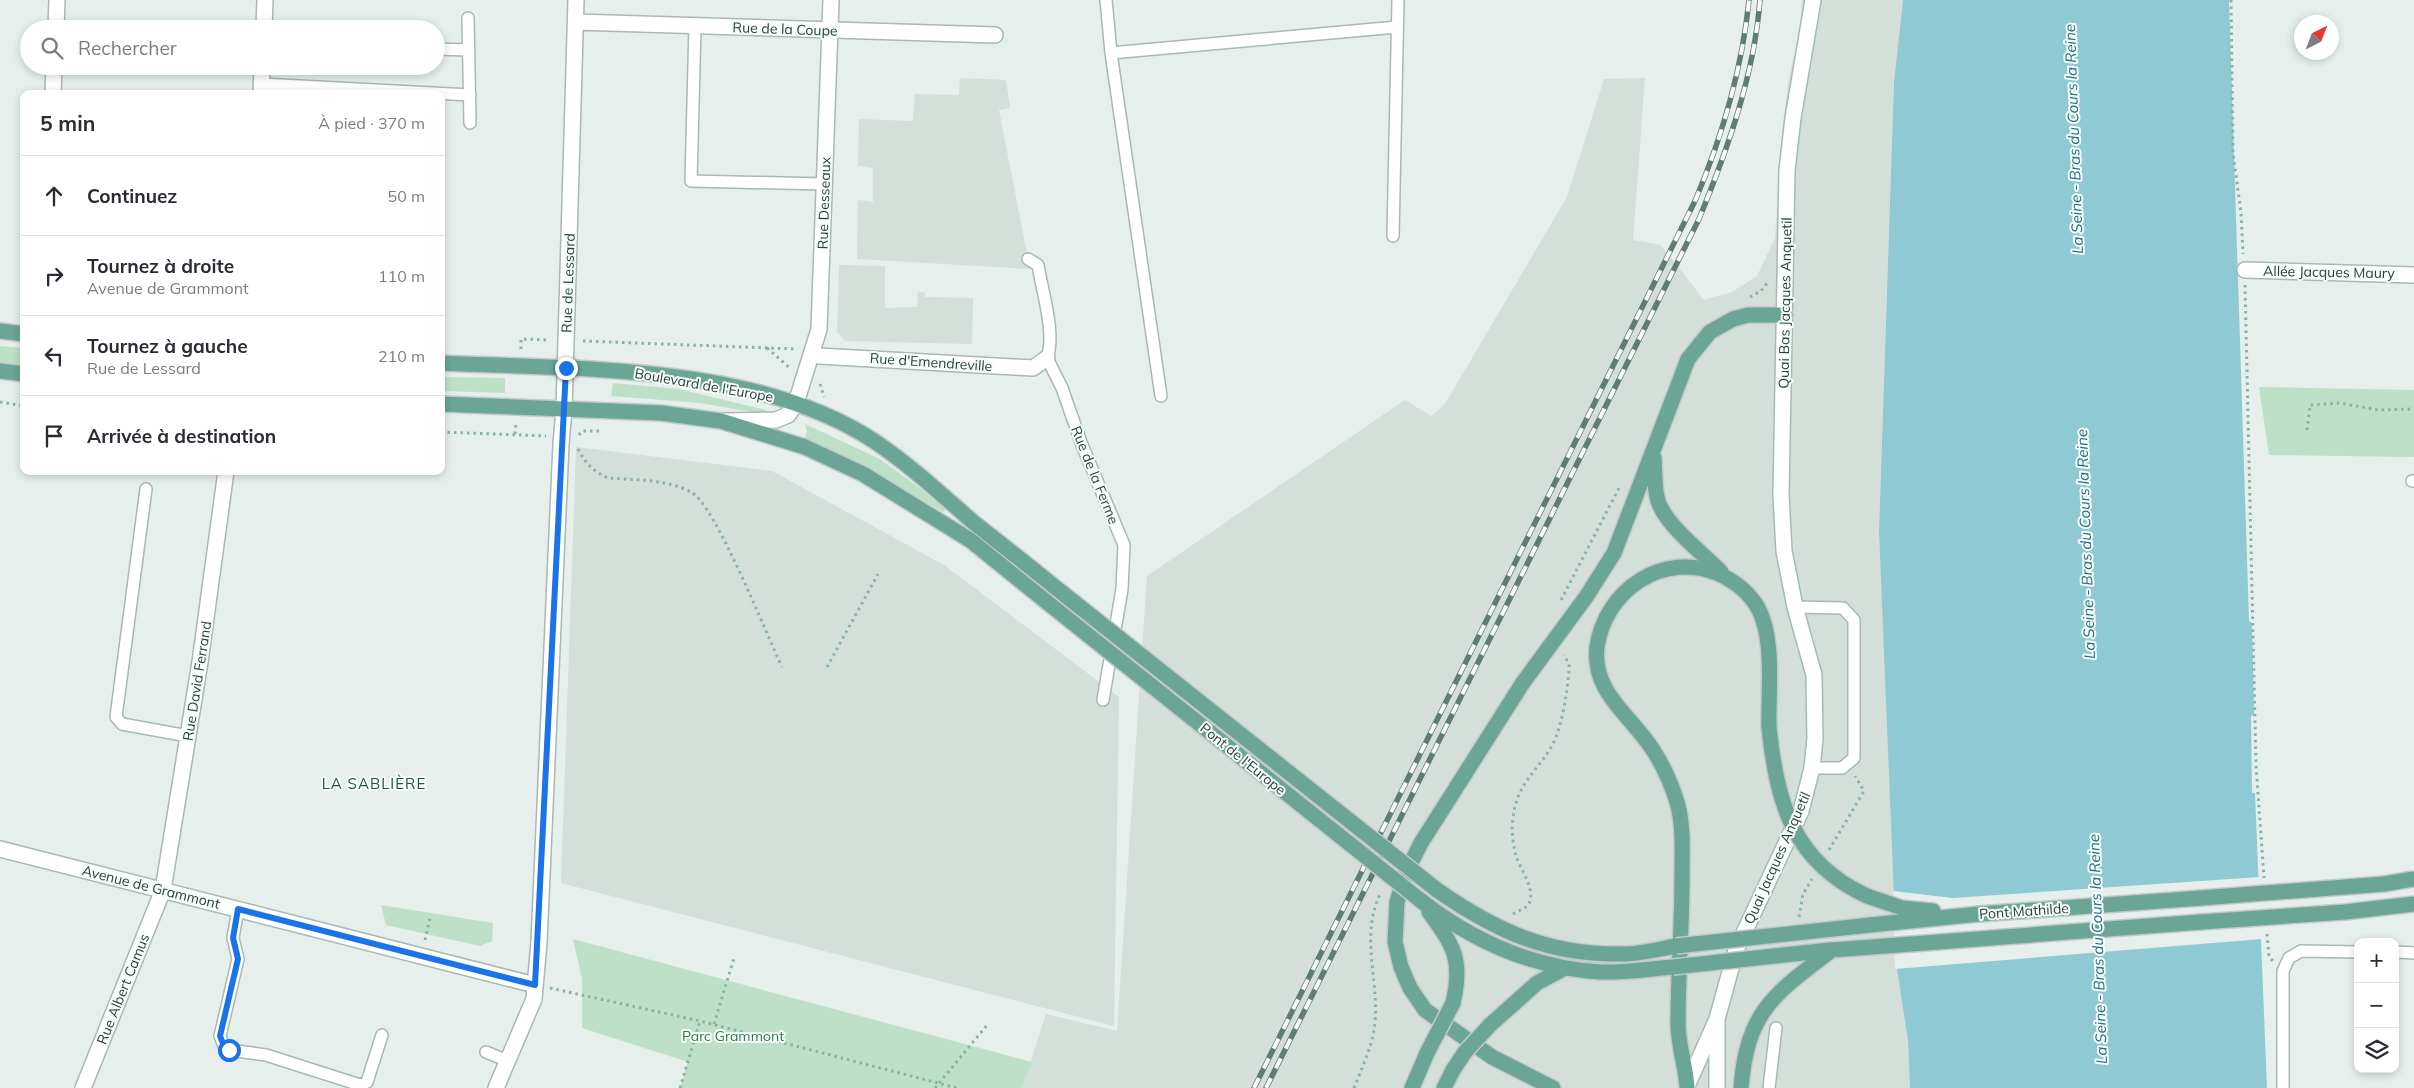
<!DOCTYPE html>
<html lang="fr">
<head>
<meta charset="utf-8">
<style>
	body { margin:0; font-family:Mulish,sans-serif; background:#f2f2f3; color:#2b2b33 }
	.controls { position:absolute; right:15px; bottom:15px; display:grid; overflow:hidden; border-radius:10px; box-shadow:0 2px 8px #0003 }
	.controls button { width:45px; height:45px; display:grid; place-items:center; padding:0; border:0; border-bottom:1px solid #e1e1e2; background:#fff; color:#2b2b33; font:25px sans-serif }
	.compass { position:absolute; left:2294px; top:15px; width:45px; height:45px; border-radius:50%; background:#fff; box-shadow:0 2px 8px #0003; rotate:42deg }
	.stop { position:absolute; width:15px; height:15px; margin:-11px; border:4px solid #1a73e8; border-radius:50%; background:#fff }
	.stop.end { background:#1a73e8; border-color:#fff; box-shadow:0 1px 5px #0008 }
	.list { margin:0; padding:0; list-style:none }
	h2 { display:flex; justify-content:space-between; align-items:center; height:65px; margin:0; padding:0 20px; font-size:21px }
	h2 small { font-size:16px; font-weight:400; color:#7c7c81 }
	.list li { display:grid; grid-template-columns:32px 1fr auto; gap:15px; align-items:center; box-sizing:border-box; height:80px; padding:0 20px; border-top:1px solid #e1e1e2 }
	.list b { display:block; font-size:19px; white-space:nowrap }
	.list p { margin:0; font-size:16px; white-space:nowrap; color:#7c7c81 }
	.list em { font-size:16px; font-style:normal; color:#7c7c81 }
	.icon { flex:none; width:28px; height:28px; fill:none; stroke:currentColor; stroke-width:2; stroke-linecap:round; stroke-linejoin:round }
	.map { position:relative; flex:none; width:2414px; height:1088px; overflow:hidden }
	.search { position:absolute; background:#fff; box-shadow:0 2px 8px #0003; left:20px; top:20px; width:425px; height:55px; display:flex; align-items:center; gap:12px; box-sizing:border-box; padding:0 18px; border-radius:28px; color:#7c7c81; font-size:19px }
	.panel { position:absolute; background:#fff; box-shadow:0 2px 8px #0003; left:20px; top:90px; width:425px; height:385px; border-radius:10px }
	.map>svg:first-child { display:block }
	.built { fill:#d4dfda }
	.green { fill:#bfe0c8 }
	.water { fill:#8ec9d4 }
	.pier { fill:#e6efeb }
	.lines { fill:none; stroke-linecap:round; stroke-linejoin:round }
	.service-casing { stroke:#a8b8b2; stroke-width:14 }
	.pedestrian-casing { stroke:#a8b8b2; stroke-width:18 }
	.minor-casing { stroke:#a8b8b2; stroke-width:18 }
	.tertiary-casing { stroke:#a8b8b2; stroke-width:18 }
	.secondary-casing { stroke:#a4bbb3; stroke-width:18 }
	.primary-casing { stroke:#c2cac8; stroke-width:18 }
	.path { stroke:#86b3a5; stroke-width:3; stroke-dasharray:2.5 4; stroke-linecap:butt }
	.service { stroke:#fff; stroke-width:11 }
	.pedestrian { stroke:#fff; stroke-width:15 }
	.minor { stroke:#fff; stroke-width:15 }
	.tertiary { stroke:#fff; stroke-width:15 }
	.secondary { stroke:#fff; stroke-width:15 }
	.primary { stroke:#6aa596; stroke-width:15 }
	.rail-casing { stroke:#5f7d75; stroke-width:5.5 }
	.rail { stroke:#f7fbf9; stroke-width:4; stroke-dasharray:11; stroke-linecap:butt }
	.primary-bridge-casing { stroke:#c2cac8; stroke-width:18; stroke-linecap:butt }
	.primary-bridge { stroke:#6aa596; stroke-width:15 }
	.route { stroke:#1a73e8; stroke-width:6 }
	.labels { text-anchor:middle; stroke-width:4; stroke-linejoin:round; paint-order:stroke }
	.street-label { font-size:14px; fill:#24423a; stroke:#f7fbf9 }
	.park-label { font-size:14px; fill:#2d7a4b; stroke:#f7fbf9 }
	.water-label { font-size:15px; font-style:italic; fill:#1c6f80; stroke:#f7fbf9 }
	.neighbourhood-label { font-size:15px; letter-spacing:1px; fill:#1f5548; stroke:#f7fbf9 }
</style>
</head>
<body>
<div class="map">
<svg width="2414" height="1088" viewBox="0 0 2414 1088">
	<rect width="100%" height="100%" fill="#e6efeb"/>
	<path class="built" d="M1802 0H1903L1894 82 1879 532 1895 892 1908 1040 1910 1088H1022L1046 1014 1117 1031 1147 576 1405 400 1431 416 1445 404 1567 197 1604 79 1645 78 1633 240 1661 245 1704 300 1732 292 1757 276 1775 238 1782 133 1789 77 1801 22Z
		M960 78 1006 80 1010 108 999 110 1030 269 857 259 858 200 873 202V168L858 166 859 119 913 121 915 94 959 95Z
		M839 265 885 266V308L917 307 918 292H925V297L973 298 972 344 845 341 837 332Z
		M576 447 772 471 944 565 1119 697 1114 1026 561 883Z"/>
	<path class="green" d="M0 346 24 348V365L0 362Z
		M441 377 505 378V393L441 391Z
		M613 383 679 389 766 410 764 414 700 403 611 396Z
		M2259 387 2414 390V457L2269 455Z
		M805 424 880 459 946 507 945 510 943 512 884 478 804 439 807 432Z
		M381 905 493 923 492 941 480 946 386 925Z
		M573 939 1032 1062 1022 1088H680L688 1062 582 1028V979Z"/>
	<path class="water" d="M1903 0H2229L2249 621 2252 623 2254 715 2251 716 2252 793H2255L2267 1088H1910L1908 1040 1897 969 1879 532 1894 82Z"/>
	<path class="pier" d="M2260 877 2262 939 1895 969 1893 891 1953 898Z"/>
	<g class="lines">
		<defs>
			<path id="service" d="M1106 0 1111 53 1161 396
				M468 18 470 123
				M695 26 691 181 824 184
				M436 49 469 50
				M1111 53 1397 27
				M262 84 470 95
				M1393 236 1398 0
				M1028 259 1038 265C1042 291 1056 334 1047 358L1062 388 1082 445 1124 545 1122 589 1103 700
				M2412 481H2414
				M146 489 116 717 122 724 188 736
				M1795 607 1843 608 1854 620V758L1842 768H1812
				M238 909 233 938 238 959 220 1036 224 1046 229 1050 266 1055 360 1085 367 1082 382 1035
				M2395 952 2414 953
				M486 1052 508 1061
				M1769 1088 1776 1028
				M2283 1088V971L2289 958 2301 951 2358 952"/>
			<path id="pedestrian" d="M2245 270 2414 275"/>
			<path id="minor" d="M576 22 995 35
				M56 29 57 0
				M264 29 265 0
				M53 94 54 66
				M261 94 262 66
				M812 353 819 356 1033 368 1047 358
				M0 849 535 985
				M83 1088 163 890 200 662 226 471
				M496 1088 534 999 539 942 561 444 564 409 576 0"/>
			<path id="tertiary" d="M725 421 776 420 788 415 796 403 819 329 831 0"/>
			<path id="secondary" d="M1717 1022V1088
				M1687 1086 1717 1019 1736 950 1801 811 1812 768 1815 739 1814 675 1795 607 1784 551 1781 495 1787 170 1793 118 1813 0"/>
			<path id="primary" d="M0 331 24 334
				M441 363C577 369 757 364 874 441 910 465 941 494 973 522 1001 544 1029 566 1056 588
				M0 371 24 374
				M441 404 661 413 721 421 805 447 863 474 970 540 1053 607
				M1654 458C1655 471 1654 484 1657 497 1662 523 1702 552 1721 572
				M1437 890C1496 931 1550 956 1624 954 1641 954 1659 949 1676 946
				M1867 896 1902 908 1933 911
				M1420 900C1474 942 1532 968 1600 972 1624 973 1649 969 1673 967
				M1429 912C1454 946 1463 960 1453 1003
				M1870 925 1979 914 2201 898
				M1832 950 2201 922
				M1490 1025 1537 983 1565 968
				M1412 1088 1427 1053
				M1444 1088 1453 1070
				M1553 1088 1492 1057 1425 1010 1410 988 1401 967 1395 942 1397 902 1405 875 1421 843 1522 684 1586 597 1614 553 1688 359 1710 332 1733 319 1748 315H1785
				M1687 1088C1686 1067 1678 1045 1678 1024 1678 975 1682 927 1682 878 1682 853 1684 826 1677 802 1671 783 1662 763 1651 747 1629 714 1592 692 1597 647 1605 590 1664 550 1719 574 1736 582 1749 592 1758 608 1775 639 1768 692 1769 727"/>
		</defs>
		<use href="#service" class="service-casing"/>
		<use href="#pedestrian" class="pedestrian-casing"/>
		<use href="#minor" class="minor-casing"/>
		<use href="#tertiary" class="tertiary-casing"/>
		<use href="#secondary" class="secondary-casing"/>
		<use href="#primary" class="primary-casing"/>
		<path class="path" d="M2231 0 2233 154 2241 212 2243 254
			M2245 285 2256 765 2264 878
			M1750 297 1761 291 1768 282
			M583 341 797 349
			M767 348 791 369
			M521 349V339L549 340
			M820 384 824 397
			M0 402 24 406
			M2307 430 2310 405 2340 403 2378 410 2414 409
			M441 432 546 436
			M515 434 516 423
			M579 435 582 431H603
			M578 449C585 463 594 472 608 478 635 480 666 479 691 492 715 504 767 636 782 667
			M1561 600 1619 488
			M827 667 878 574
			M1829 850 1864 791 1855 776
			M1513 914 1528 906C1537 890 1521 871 1516 856 1513 844 1511 830 1513 818 1517 784 1534 775 1550 749 1562 730 1567 693 1569 671V664L1564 655
			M1799 917 1803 894 1812 879
			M2267 934 2269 957 2273 961
			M425 940 430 918
			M550 988 700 1021 957 1088
			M714 1024 734 958
			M680 1088 700 1021
			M935 1088 988 1024
			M1354 1088C1362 1067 1373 1045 1375 1022 1379 978 1360 938 1380 894"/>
		<use href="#service" class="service"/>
		<use href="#pedestrian" class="pedestrian"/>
		<use href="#minor" class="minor"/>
		<use href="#tertiary" class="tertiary"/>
		<use href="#secondary" class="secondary"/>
		<use href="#primary" class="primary"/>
		<defs>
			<path id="rail" d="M1254 1088 1695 201C1722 137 1742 70 1749 0
				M1266 1088 1699 219C1728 148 1754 76 1760 0"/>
		</defs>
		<use href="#rail" class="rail-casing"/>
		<use href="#rail" class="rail"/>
		<defs>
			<path id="primary-bridge" d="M1056 588 1437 890
				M1053 607 1420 900
				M1769 727C1777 803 1793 862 1867 896
				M2201 898 2384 884 2414 879
				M2201 922 2345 912 2414 904
				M1676 946 1870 925
				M1673 967 1830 950
				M1427 1053 1453 1003
				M1453 1070 1465 1052 1490 1025
				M1741 1088C1747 1011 1774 994 1832 950"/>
		</defs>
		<use href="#primary-bridge" class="primary-bridge-casing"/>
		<use href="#primary-bridge" class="primary-bridge"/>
	</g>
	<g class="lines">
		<path class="route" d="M229 1050 224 1046 220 1036 238 959 233 938 238 909 535 985 566 368"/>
	</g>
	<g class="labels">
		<g class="street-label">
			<text transform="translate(785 29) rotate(2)" y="5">Rue de la Coupe</text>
			<text transform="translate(824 203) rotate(-88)" y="5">Rue Desseaux</text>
			<text transform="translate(2329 272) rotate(1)" y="5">Allée Jacques Maury</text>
			<text transform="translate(568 283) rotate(-88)" y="5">Rue de Lessard</text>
			<text transform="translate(1785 303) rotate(-89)" y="5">Quai Bas Jacques Anquetil</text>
			<text transform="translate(931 362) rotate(4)" y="5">Rue d'Emendreville</text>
			<text transform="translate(704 385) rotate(10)" y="5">Boulevard de l'Europe</text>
			<text transform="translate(1095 475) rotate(68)" y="5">Rue de la Ferme</text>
			<text transform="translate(197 681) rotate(-81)" y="5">Rue David Ferrand</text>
			<text transform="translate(1243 759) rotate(39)" y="5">Pont de l'Europe</text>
			<text transform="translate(1777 858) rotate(-66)" y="5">Quai Jacques Anquetil</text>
			<text transform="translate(151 887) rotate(14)" y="5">Avenue de Grammont</text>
			<text transform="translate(2024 911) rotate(-4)" y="5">Pont Mathilde</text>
			<text transform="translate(123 989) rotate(-68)" y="5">Rue Albert Camus</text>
		</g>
		<g class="park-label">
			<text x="733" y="1041">Parc Grammont</text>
		</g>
		<g class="water-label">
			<text transform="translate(2074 139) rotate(-92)" y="5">La Seine - Bras du Cours la Reine</text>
			<text transform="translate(2086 544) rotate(-92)" y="5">La Seine - Bras du Cours la Reine</text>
			<text transform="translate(2098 949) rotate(-92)" y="5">La Seine - Bras du Cours la Reine</text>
		</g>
		<g class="neighbourhood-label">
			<text x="374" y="789">LA SABLIÈRE</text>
		</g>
	</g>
</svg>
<div class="controls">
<button>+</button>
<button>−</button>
<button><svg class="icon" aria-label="layers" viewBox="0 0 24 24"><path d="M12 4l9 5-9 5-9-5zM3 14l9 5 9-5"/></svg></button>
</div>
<svg class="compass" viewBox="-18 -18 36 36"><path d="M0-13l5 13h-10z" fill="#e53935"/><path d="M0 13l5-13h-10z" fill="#7c7c81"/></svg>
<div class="stop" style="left:229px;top:1050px"></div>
<div class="stop end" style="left:566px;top:368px"></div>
<div class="search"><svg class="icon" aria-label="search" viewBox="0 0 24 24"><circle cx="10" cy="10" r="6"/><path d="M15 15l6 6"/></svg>Rechercher</div>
<section class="panel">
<h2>5 min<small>À pied · 370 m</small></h2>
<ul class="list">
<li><svg class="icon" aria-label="ahead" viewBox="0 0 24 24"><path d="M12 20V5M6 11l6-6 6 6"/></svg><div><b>Continuez</b></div><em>50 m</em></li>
<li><svg class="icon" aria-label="right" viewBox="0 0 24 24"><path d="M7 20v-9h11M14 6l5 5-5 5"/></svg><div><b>Tournez à droite</b><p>Avenue de Grammont</p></div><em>110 m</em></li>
<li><svg class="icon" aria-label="left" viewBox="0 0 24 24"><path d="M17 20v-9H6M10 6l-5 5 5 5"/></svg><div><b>Tournez à gauche</b><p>Rue de Lessard</p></div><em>210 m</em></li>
<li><svg class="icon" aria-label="arrive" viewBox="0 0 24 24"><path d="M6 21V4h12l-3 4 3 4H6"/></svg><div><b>Arrivée à destination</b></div></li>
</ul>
</section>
</div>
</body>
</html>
